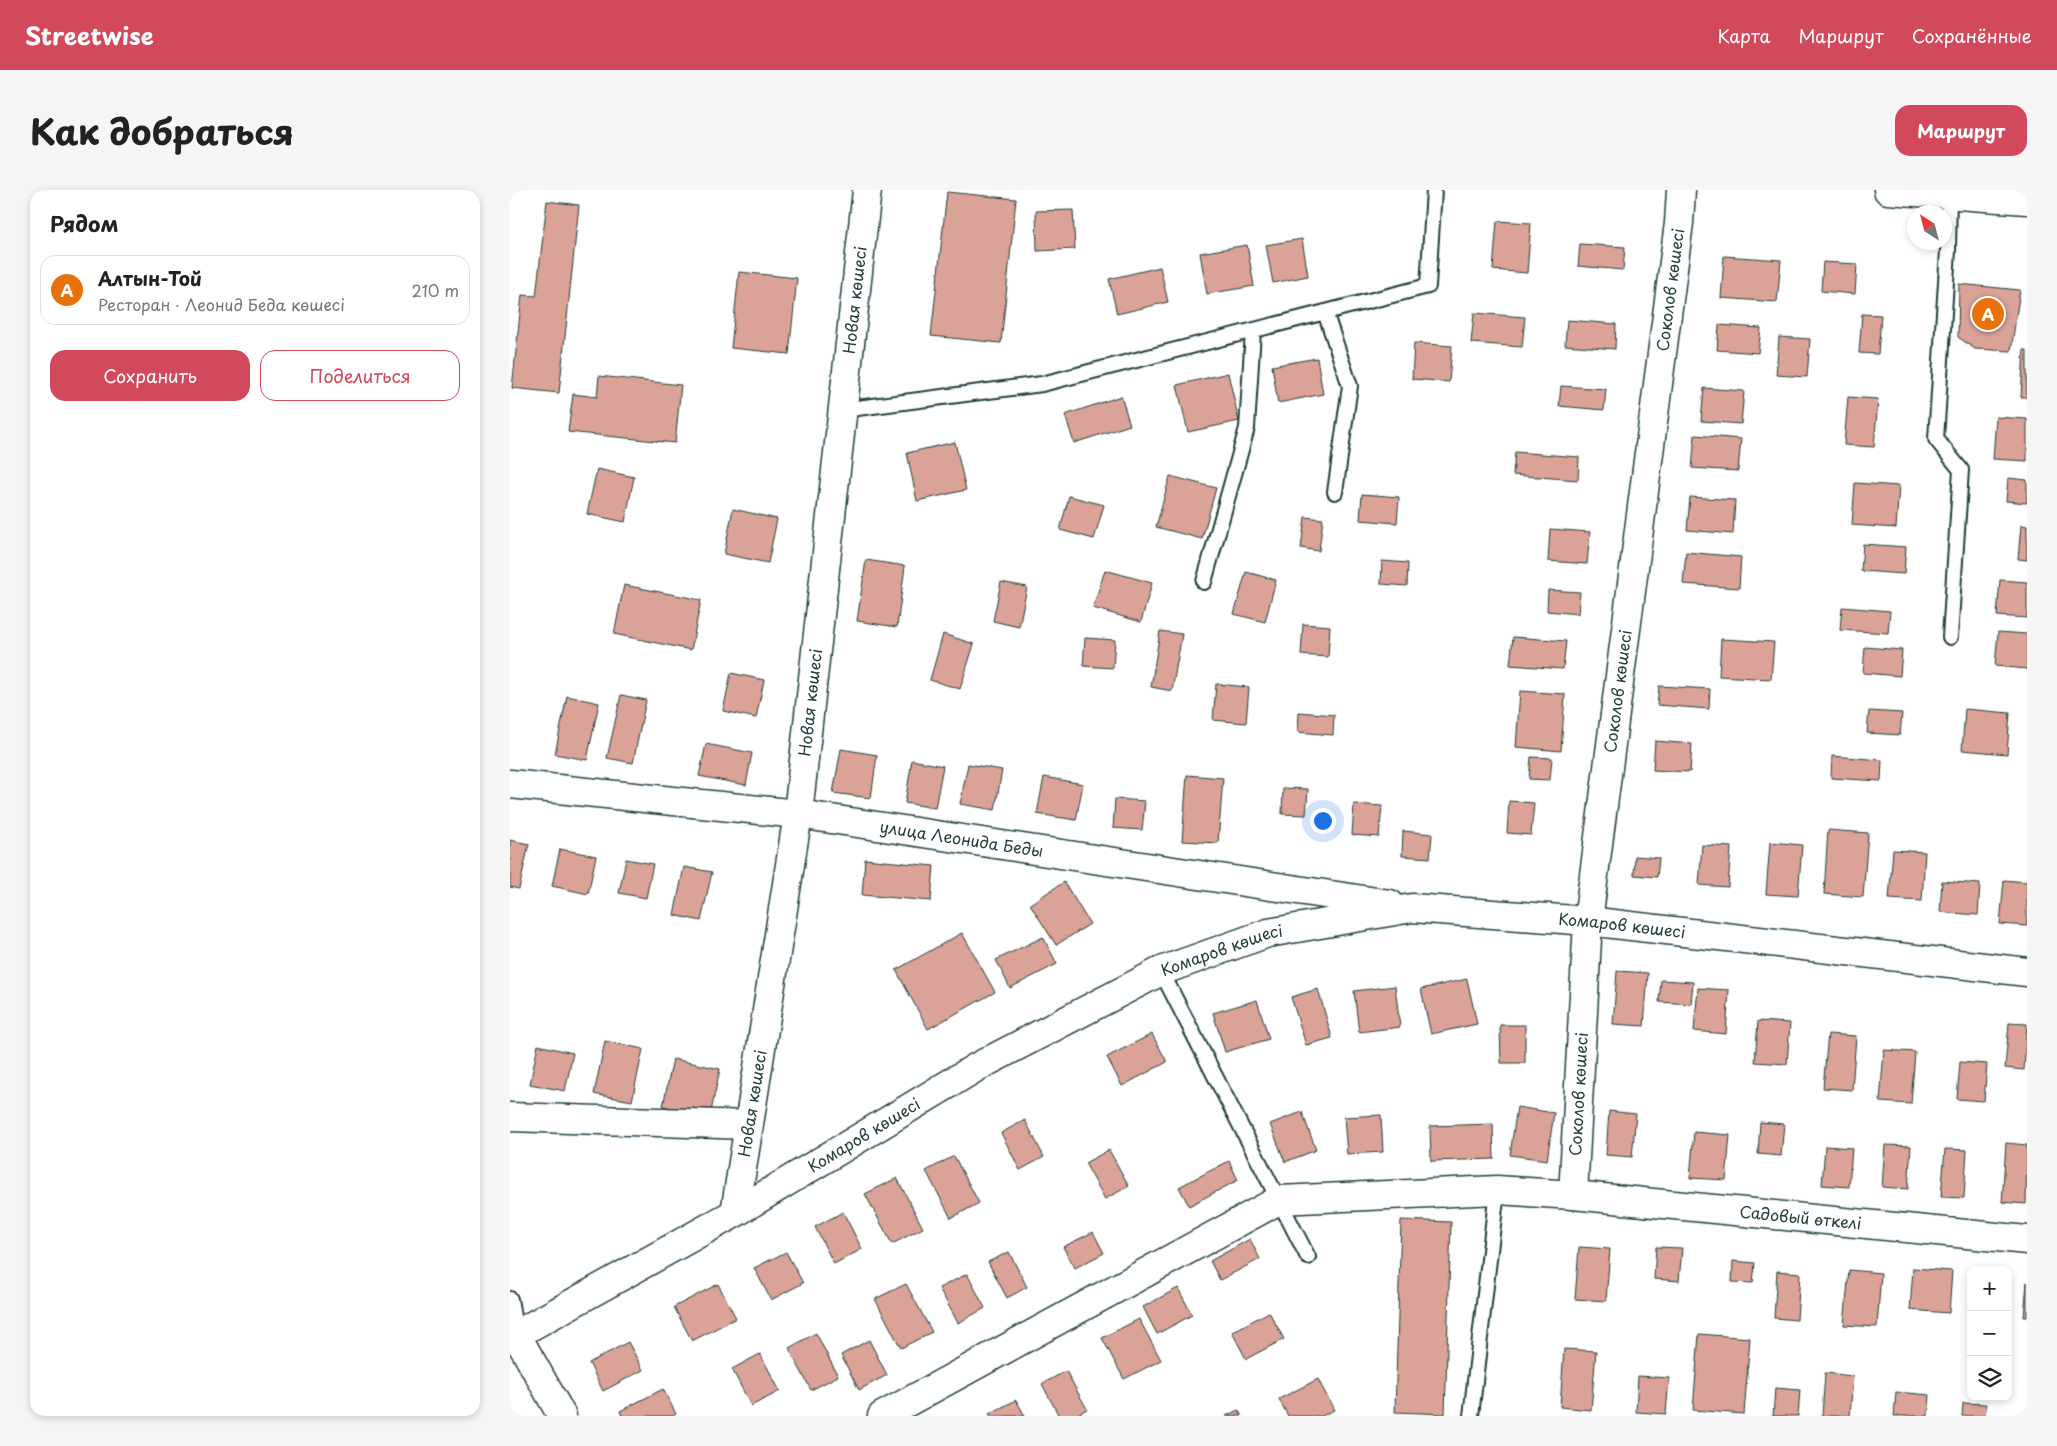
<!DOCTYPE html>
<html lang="ru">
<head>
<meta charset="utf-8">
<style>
	body { margin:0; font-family:"Playpen Sans",sans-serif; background:#f6f6f6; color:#222 }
	.controls { position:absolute; right:15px; bottom:15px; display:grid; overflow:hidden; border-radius:10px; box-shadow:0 2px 8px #0003 }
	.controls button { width:45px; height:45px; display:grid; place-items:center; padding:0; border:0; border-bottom:1px solid #e0e0e0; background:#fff; color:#222; font:25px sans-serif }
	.compass { position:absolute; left:1397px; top:15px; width:45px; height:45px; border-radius:50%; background:#fff; box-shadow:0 2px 8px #0003; rotate:324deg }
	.you { position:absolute; left:812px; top:630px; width:18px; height:18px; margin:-12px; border:4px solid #fff; border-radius:50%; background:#1a73e8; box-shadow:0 0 0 8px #1a73e833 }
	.badge { display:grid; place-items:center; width:32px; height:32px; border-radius:50%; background:#d1495b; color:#fff; font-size:16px; font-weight:700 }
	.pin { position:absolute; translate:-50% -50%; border:2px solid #fff; box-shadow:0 1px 5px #0006 }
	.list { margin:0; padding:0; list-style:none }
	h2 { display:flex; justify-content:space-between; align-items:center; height:65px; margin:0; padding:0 20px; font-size:21px }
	h2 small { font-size:16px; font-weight:400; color:#767676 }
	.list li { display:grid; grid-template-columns:32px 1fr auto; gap:15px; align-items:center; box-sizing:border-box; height:70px; margin:0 10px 10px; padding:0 10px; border:1px solid #e0e0e0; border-radius:15px }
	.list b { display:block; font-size:19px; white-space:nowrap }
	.list p { margin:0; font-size:16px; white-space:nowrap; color:#767676 }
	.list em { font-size:16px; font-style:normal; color:#767676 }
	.actions { display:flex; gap:10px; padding:15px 20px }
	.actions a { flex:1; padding:11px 0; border:1px solid #d1495b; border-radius:15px; text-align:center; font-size:18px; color:#d1495b }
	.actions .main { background:#d1495b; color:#fff }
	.icon { flex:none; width:28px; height:28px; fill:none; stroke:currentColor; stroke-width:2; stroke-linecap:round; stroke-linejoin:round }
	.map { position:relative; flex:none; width:1517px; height:1226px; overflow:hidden; border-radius:15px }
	header { display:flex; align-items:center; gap:30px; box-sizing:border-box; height:70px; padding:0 25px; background:#d1495b; color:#fff }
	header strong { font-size:24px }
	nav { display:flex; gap:28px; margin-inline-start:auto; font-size:18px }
	.intro { display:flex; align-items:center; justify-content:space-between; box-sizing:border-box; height:120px; padding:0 30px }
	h1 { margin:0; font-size:35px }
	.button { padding:12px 22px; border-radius:15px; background:#d1495b; color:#fff; font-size:18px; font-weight:700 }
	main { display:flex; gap:30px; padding:0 30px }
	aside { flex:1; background:#fff; border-radius:15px; box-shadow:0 2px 8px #0003 }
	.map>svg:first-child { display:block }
	.building { fill:#dba298; stroke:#1f3d34 }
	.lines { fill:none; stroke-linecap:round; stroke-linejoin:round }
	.service-casing { stroke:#1f3d34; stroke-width:18 }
	.minor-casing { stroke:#1f3d34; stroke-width:31 }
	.tertiary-casing { stroke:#1f3d34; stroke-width:31 }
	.service { stroke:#fff; stroke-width:14 }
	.minor { stroke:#fff; stroke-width:28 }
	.tertiary { stroke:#fff; stroke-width:28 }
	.labels { text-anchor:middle; stroke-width:5; stroke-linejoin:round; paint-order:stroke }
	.street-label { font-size:16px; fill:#1f3d34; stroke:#fff }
</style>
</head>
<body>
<header>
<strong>Streetwise</strong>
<nav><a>Карта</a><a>Маршрут</a><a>Сохранённые</a></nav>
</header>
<div class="intro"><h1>Как добраться</h1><a class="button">Маршрут</a></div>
<main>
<aside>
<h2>Рядом<small></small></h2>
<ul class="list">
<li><span class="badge" style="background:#e8710a">A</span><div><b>Алтын-Той</b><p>Ресторан · Леонид Беда көшесі</p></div><em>210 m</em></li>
</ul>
<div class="actions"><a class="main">Сохранить</a><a>Поделиться</a></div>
</aside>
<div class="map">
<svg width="1517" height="1226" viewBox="0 0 1517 1226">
	<rect width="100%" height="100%" fill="#fff"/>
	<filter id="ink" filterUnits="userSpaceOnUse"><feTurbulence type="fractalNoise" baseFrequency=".02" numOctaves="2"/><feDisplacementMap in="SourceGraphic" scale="10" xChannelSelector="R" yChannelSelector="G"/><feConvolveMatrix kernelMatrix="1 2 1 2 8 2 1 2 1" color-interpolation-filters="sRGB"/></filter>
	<g filter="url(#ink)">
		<path class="building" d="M437 2 506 9 491 153 421 146Z
			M37 11 69 15 49 203 2 198 12 105 26 106Z
			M563 20 565 59 527 61 526 21Z
			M987 31 1021 33 1017 83 983 80Z
			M792 49 798 86 763 93 756 55Z
			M1070 54 1115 57 1113 80 1068 76Z
			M737 55 744 96 697 104 690 63Z
			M1214 66 1271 70 1267 112 1211 108Z
			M1313 72 1347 74 1345 104 1311 101Z
			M650 77 658 112 607 124 599 89Z
			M229 82 287 88 279 164 221 158Z
			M1449 94 1510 100 1501 161 1465 159 1448 147Z
			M964 123 1015 127 1012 157 961 153Z
			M1352 124 1371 125 1368 164 1349 163Z
			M1057 130 1106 134 1105 159 1055 155Z
			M1209 135 1251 138 1248 163 1207 160Z
			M1269 147 1300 149 1297 187 1266 185Z
			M904 153 942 156 939 192 902 189Z
			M1514 160H1517V207H1511Z
			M807 168 813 204 768 213 762 176Z
			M718 183 729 231 678 242 667 195Z
			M89 186 171 195 165 253 58 242 63 204 87 207Z
			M1051 196 1096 199 1094 220 1049 216Z
			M1194 198 1234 201 1231 234 1191 231Z
			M611 206 620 235 564 253 555 225Z
			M1338 207 1368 209 1364 257 1334 255Z
			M1486 227 1517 229V271L1483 269Z
			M1185 245 1231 249 1228 281 1182 278Z
			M445 252 456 300 407 311 397 263Z
			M1005 262 1069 267 1068 290 1003 285Z
			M87 279 124 287 115 332 77 324Z
			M660 286 706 298 692 349 646 337Z
			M1498 288 1517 290V313L1496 311Z
			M1345 293 1389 296 1386 338 1342 335Z
			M852 304 889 307 887 333 850 330Z
			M559 306 594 315 584 349 550 340Z
			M1180 307 1225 310 1223 344 1177 340Z
			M223 319 267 329 258 373 214 364Z
			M795 327 813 329 809 361 791 358Z
			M1511 335 1517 336V370L1508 369Z
			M1040 339 1080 342 1077 374 1038 371Z
			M1353 354 1396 357 1394 384 1351 381Z
			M1176 362 1231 367 1229 398 1173 394Z
			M356 370 395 376 387 437 347 431Z
			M872 371 898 373 897 396 871 394Z
			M595 380 642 393 631 432 583 418Z
			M736 382 766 390 755 432 724 424Z
			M1490 390 1517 392V428L1487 426Z
			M491 392 517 397 509 437 483 431Z
			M114 395 191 410 181 460 104 444Z
			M1038 400 1070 402 1068 424 1037 421Z
			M1332 417 1380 421 1378 443 1330 440Z
			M793 434 820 436 818 467 791 465Z
			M650 441 672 444 662 501 641 497Z
			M1488 442 1517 444V479L1485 476Z
			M433 444 464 454 450 499 420 490Z
			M1003 447 1056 451 1053 479 1000 475Z
			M575 448 605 450 603 478 573 476Z
			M1211 449 1264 452 1261 489 1209 486Z
			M1355 457 1392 460 1390 486 1353 483Z
			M221 483 254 490 246 528 213 521Z
			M706 494 739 497 736 533 703 530Z
			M1149 496 1200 499 1199 519 1147 515Z
			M1010 501 1055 504 1051 561 1006 557Z
			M111 505 136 510 123 573 97 568Z
			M57 506 89 513 77 570 45 564Z
			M1455 519 1500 523 1497 564 1452 560Z
			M1359 521 1392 523 1390 545 1357 543Z
			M789 522 824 525 823 545 788 542Z
			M1145 551 1182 554 1180 582 1143 580Z
			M196 554 242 563 236 595 189 586Z
			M331 559 367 565 361 608 323 603Z
			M1322 566 1372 570 1371 591 1321 588Z
			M1021 567 1042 568 1040 590 1019 589Z
			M402 570 433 576 425 618 395 613Z
			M458 574 492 580 485 620 450 614Z
			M677 585 713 588 708 653 672 651Z
			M534 587 573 594 566 630 527 624Z
			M773 598 798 599 796 625 772 624Z
			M605 609 635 611 632 640 603 638Z
			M999 611 1024 613 1021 645 997 643Z
			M844 614 872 616 869 647 842 645Z
			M1318 640 1358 643 1353 707 1314 704Z
			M893 641 922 644 920 668 892 666Z
			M0 650 19 654 9 699 0 697Z
			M1260 652 1292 655 1288 706 1256 704Z
			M1192 655 1221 657 1218 697 1189 695Z
			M50 659 86 666 78 704 42 696Z
			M1383 660 1415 662 1412 711 1379 709Z
			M1125 666 1149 668 1147 687 1124 685Z
			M116 669 143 674 136 708 109 703Z
			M355 669 424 676 421 711 352 705Z
			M174 677 202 682 191 731 164 725Z
			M1494 690 1517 692V736L1490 734Z
			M1432 691 1470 694 1468 725 1430 722Z
			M554 692 580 734 546 755 520 714Z
			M452 743 485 802 418 839 386 780Z
			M533 747 547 774 500 798 486 770Z
			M1107 781 1138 783 1134 836 1103 834Z
			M957 789 967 834 921 844 911 799Z
			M1151 790 1183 792 1181 814 1149 812Z
			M885 796 890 837 849 842 844 801Z
			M1188 798 1219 800 1216 844 1184 841Z
			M808 799 822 848 796 855 781 807Z
			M747 810 759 849 715 862 703 823Z
			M1248 831 1280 833 1277 874 1245 872Z
			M1499 833 1517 834 1514 880 1495 878Z
			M990 835H1015V873H991Z
			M642 844 657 872 612 896 597 867Z
			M1318 844 1346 846 1342 900 1313 898Z
			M95 851 133 859 122 911 84 904Z
			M28 855 63 863 55 901 20 894Z
			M1374 860 1405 862 1401 914 1370 912Z
			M163 869 210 879 200 926 153 916Z
			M1450 872 1477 874 1474 911 1447 909Z
			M1007 917 1044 923 1037 970 1000 965Z
			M1099 921 1126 924 1122 967 1096 965Z
			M792 922 806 960 775 972 760 934Z
			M871 925 873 962 837 964 834 927Z
			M515 930 534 967 510 980 491 943Z
			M1250 932 1274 934 1271 966 1248 964Z
			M983 934 984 969 921 971 920 936Z
			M1184 942 1220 945 1216 990 1180 988Z
			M1496 953 1517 955 1516 1014 1492 1012Z
			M1375 955 1401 956 1398 999 1372 997Z
			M1315 956 1342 958 1339 997 1312 995Z
			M1435 959 1457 960 1454 1008 1431 1007Z
			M599 960 619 996 595 1009 575 973Z
			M444 966 469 1013 441 1028 416 981Z
			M719 971 728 990 679 1016 669 997Z
			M387 988 413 1038 382 1054 355 1004Z
			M333 1022 352 1059 324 1074 305 1037Z
			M891 1030 941 1032 935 1224 885 1222Z
			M583 1042 594 1063 565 1078 553 1057Z
			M740 1049 750 1069 710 1090 700 1071Z
			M1069 1057 1100 1059 1096 1111 1065 1109Z
			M1146 1057 1172 1058 1169 1091 1144 1089Z
			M276 1062 293 1093 261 1110 244 1078Z
			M499 1062 517 1097 497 1108 478 1072Z
			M1223 1071 1245 1073 1243 1093 1222 1092Z
			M1403 1078 1442 1081 1439 1123 1400 1120Z
			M1339 1080 1371 1083 1367 1137 1334 1135Z
			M1267 1081 1290 1083 1287 1130 1264 1128Z
			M457 1084 475 1118 448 1133 429 1098Z
			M1517 1092V1127H1514Z
			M208 1094 226 1128 182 1151 164 1117Z
			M396 1094 422 1142 391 1158 365 1109Z
			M668 1098 682 1125 647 1144 633 1117Z
			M759 1122 774 1149 736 1169 722 1142Z
			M629 1129 651 1170 614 1189 592 1148Z
			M306 1143 328 1186 301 1200 279 1158Z
			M1189 1144 1240 1148 1234 1224 1183 1220Z
			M359 1150 377 1185 349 1200 331 1165Z
			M118 1152 133 1180 93 1201 79 1173Z
			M1054 1159 1086 1161 1081 1220 1050 1217Z
			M250 1164 270 1201 241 1216 222 1179Z
			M556 1181 577 1219 564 1226H549L532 1194Z
			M1315 1183 1343 1186 1340 1226H1312Z
			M1128 1186 1159 1188 1156 1224 1126 1222Z
			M808 1189 824 1220 812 1226H778L769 1209Z
			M1265 1198 1290 1200 1288 1226H1263Z
			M153 1199 166 1224 162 1226H112L110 1221Z
			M1386 1202 1420 1205 1418 1226H1384Z
			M506 1210 515 1226H481L479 1224Z
			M1453 1213 1476 1214 1475 1226H1452Z
			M728 1220 732 1226H716Z"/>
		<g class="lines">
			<defs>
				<path id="service" d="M1439 4 1438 60 1426 249 1451 280 1440 447
					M815 122 840 196 825 302
					M332 220 532 194 918 96 924 0
					M694 392 737 238 743 141
					M651 781 798 1067
					M0 1109 6 1144
					M961 1226 987 1000"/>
				<g id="minor">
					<path id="s1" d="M0 594 288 624 880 714"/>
					<path d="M0 927 238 935"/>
					<path id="s2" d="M1063 1005 1078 731 1169 33 1171 0"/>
					<path id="s3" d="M225 1023 288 624 357 0"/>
					<path d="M6 1144 52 1226"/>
					<path id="s4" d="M0 1148 225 1023 467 877 651 781 758 743 902 718 1078 731 1517 782"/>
					<path id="s5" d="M372 1226 769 1010 987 1000 1063 1005 1517 1050"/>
				</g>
				<path id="tertiary" d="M1378 0 1517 10"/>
			</defs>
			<use href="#service" class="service-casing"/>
			<use href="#minor" class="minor-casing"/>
			<use href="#tertiary" class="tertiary-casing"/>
			<use href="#service" class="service"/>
			<use href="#minor" class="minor"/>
			<use href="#tertiary" class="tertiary"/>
		</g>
	</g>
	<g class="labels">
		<g class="street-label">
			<text dy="6" stroke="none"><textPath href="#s2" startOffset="911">Соколов көшесі</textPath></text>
			<text dy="6" stroke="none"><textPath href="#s3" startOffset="921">Новая көшесі</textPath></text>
			<text dy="6" stroke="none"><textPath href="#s2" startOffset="506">Соколов көшесі</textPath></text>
			<text dy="6" stroke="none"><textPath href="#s3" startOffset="516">Новая көшесі</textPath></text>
			<text dy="6" stroke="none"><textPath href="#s1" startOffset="455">улица Леонида Беды</textPath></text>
			<text dy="6" stroke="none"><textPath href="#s4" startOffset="1218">Комаров көшесі</textPath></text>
			<text dy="6" stroke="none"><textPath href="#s4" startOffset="812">Комаров көшесі</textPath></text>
			<text dy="6" stroke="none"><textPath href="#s2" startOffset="101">Соколов көшесі</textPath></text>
			<text dy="6" stroke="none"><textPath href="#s3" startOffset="111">Новая көшесі</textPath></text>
			<text dy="6" stroke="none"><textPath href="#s4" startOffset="408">Комаров көшесі</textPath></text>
			<text dy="6" stroke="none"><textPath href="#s5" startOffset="975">Садовый өткелі</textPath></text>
		</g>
	</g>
</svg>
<div class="controls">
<button>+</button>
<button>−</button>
<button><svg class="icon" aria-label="layers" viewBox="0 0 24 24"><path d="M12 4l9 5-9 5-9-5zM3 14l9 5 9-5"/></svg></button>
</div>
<svg class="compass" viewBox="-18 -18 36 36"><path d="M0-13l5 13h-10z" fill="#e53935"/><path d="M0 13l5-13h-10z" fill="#767676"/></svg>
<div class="you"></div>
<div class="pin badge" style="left:1478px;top:124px;background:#e8710a">A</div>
</div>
</main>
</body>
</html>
